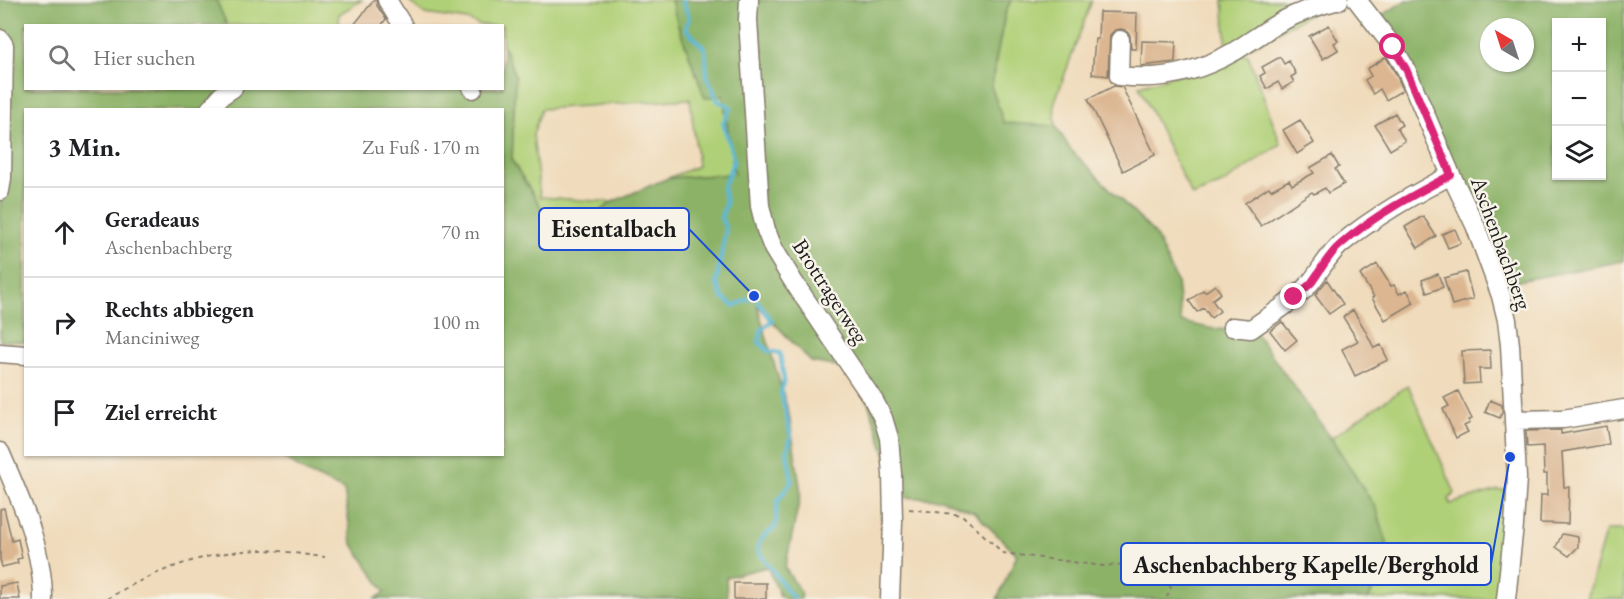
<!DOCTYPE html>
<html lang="de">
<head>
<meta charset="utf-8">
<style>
	body { margin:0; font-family:"EB Garamond",serif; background:#f6f6f6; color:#202124 }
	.controls { position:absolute; right:18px; top:18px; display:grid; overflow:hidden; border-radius:0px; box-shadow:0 2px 4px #0004 }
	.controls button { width:54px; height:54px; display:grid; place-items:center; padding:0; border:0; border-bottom:2px solid #e0e0e0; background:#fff; color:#202124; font:30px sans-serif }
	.compass { position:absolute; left:1480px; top:18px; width:54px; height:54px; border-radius:50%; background:#fff; box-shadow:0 2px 4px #0004; rotate:321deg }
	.stop { position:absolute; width:18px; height:18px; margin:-14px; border:4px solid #db2777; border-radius:50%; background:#fff }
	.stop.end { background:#db2777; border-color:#fff; box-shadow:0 2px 6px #0008 }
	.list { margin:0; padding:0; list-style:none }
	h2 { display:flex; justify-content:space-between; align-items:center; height:78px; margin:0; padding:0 24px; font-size:26px }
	h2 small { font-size:20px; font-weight:400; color:#757577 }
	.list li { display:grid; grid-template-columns:39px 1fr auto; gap:18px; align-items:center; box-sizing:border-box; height:90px; padding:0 24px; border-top:2px solid #e0e0e0 }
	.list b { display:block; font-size:22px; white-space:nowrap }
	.list p { margin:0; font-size:20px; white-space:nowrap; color:#757577 }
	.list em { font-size:20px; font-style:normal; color:#757577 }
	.icon { flex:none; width:33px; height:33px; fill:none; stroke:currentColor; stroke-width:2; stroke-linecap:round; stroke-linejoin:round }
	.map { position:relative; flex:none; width:1624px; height:599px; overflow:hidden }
	.search { position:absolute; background:#fff; box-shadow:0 2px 4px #0004; left:24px; top:24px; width:480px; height:66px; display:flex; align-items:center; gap:15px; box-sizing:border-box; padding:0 21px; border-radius:0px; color:#757577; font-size:22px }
	.panel { position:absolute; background:#fff; box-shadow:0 2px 4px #0004; left:24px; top:108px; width:480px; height:348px; border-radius:0px }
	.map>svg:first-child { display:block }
	.green { fill:#b0d077; stroke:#66764a; stroke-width:1.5 }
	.forest { fill:#8cb268; stroke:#546742; stroke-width:1.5; fill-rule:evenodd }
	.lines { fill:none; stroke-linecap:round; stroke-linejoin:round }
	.stream { stroke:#59b8d8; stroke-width:4 }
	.building { fill:#dbb691 }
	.minor-casing { stroke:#867c6c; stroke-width:21 }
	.path { stroke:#867c6c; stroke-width:2; stroke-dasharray:4.5 4.5; stroke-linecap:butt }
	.minor { stroke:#fff; stroke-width:18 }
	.route { stroke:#db2777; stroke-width:8 }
	.labels { text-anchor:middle; stroke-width:5; stroke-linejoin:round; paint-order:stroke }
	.street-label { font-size:22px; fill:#1c1c1c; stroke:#f7f3e8 }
	.leader { fill:none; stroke:#1d4ed8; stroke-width:2 }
	.callout-dot { fill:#1d4ed8; stroke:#f7f3e8; stroke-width:2 }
	.callout { fill:#f7f3e8; stroke:#1d4ed8; stroke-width:2 }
	.callout-label { font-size:24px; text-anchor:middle; font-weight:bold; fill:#1c1c1c }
</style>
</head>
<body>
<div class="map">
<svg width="1624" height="599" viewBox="0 0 1624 599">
	<rect width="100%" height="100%" fill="#f7f3e8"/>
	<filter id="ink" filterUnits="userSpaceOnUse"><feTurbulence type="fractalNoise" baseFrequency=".0167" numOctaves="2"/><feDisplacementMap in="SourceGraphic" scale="12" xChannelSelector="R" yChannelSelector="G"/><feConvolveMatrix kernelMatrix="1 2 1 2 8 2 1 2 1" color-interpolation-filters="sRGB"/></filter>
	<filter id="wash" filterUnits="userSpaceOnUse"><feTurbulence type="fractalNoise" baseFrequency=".008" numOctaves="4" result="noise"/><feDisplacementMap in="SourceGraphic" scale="24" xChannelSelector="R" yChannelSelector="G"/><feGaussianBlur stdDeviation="1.35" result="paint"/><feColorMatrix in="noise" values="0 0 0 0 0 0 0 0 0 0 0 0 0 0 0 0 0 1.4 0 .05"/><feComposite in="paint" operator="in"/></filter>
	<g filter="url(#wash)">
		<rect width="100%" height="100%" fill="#f0dcbc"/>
		<path class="green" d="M216 0H362L339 14V26L227 25Z
			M407 0H671L678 25 705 98 723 95 734 174 668 178 698 166 690 99 541 109 533 135 540 197 612 202 593 217 546 215 512 161 515 76 503 44 502 26 480 25 467 20 425 14Z
			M1011 0H1092L1054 104 1056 126 1004 124 991 86 1005 14Z
			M1223 0H1363L1352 4 1344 3 1313 12 1238 54 1248 55 1281 144 1222 184 1192 196 1139 86 1228 60Z
			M1408 385 1455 493 1449 499 1450 504 1498 490H1506L1513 496 1499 599H1369L1388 547 1377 510 1331 438Z
			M1606 530H1624V599H1586Z"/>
		<path class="forest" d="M0 0H216L227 25 26 26V88H502L503 44 515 76 512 161 546 215 593 217 612 202 668 178 734 174 723 95 705 98 678 25 671 0H1011L1005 14 991 86 1004 123 1056 126 1070 149 1155 234 1177 282 1181 322 1214 329 1254 331 1331 438 1377 510 1388 547 1369 599H997L1017 555 974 512 941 499 900 497 857 370 811 362 757 305 789 414 801 493 785 568 802 594 801 599H785L780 596 767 567 726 577 727 599H375L385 592 352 543 344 490 305 472 280 455 502 454V110H26L25 342 0 341Z
			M1406 0H1624V261L1518 281 1505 294 1378 18ZM1556 22H1602V176H1556ZM1489 27H1525V63H1489Z"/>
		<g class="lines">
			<path class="stream" d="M682 0 689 17 686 29 705 49 707 76 718 101 731 107 723 123 734 160 723 188 726 203 721 218 726 229 716 283 723 298 734 306 754 296 772 321 762 329 759 342 768 351 780 353 784 380 781 393 791 437 787 452 792 481 777 502 776 526 760 540 758 551 794 599"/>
		</g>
		<g id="blocks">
			<path class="building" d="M374 0H376L377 6 386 19 381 26H353Z
				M1099 12 1137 13 1136 49H1131L1130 35 1125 30 1121 29 1115 30 1110 35 1108 76 1092 74 1095 39H1098Z
				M1329 25 1338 41 1334 43 1338 50 1323 59 1309 36Z
				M1142 41 1176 42 1175 62 1141 66Z
				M1280 57 1284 64 1289 61 1296 74 1291 77 1294 82 1282 89 1278 82 1267 89 1260 76 1265 73 1262 67Z
				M1386 57 1396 74 1403 90 1386 100 1380 89 1373 94 1365 80 1371 76 1367 69Z
				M1114 86 1122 87 1155 155 1123 171 1088 99Z
				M1395 113 1402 125 1397 128 1405 141 1390 150 1375 125Z
				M1300 120 1314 143 1297 154 1283 130Z
				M1332 155 1339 167 1335 169 1344 184 1328 193 1325 188 1314 194 1312 192 1261 226 1245 203 1269 187 1271 190 1289 180 1292 185 1314 173 1310 168Z
				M1423 216 1436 236 1418 248 1405 227Z
				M1455 229 1461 243 1448 248 1442 234Z
				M1377 264 1391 286 1394 285 1399 294 1407 290 1414 303 1385 320 1372 298 1374 297 1360 275Z
				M1466 272 1473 299 1452 305 1444 278Z
				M1438 274 1443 287 1427 293 1422 280Z
				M1327 280 1343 304 1329 314 1315 295Z
				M1215 285 1221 293 1212 300 1220 311 1211 318 1204 308 1197 312 1189 301 1203 290 1205 292Z
				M1353 310 1364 328 1374 348 1381 345 1388 360 1355 376 1342 349 1358 341 1343 317Z
				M1282 322 1297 340 1285 350 1270 331Z
				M1490 350 1491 369H1479L1480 383 1464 384 1462 351Z
				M1458 391 1472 419 1469 420 1470 423 1464 426 1468 432 1456 438 1443 409 1449 406 1444 398Z
				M1490 400 1502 405V412L1500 418 1485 412Z
				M1606 426 1609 444 1562 452 1564 487H1569L1568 524 1540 523 1541 495H1547V474H1544L1543 446 1527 447 1526 431 1561 430V434Z
				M4 508 12 541 18 539 22 558 17 559 18 563 2 567 0 559V509Z
				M1562 534 1578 537V547L1569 556 1556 547Z
				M17 583 20 599H0V586Z
				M734 583H766V599H734Z"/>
		</g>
	</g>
	<g filter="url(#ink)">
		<use href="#blocks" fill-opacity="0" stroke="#867c6c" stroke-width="1.5"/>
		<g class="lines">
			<defs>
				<path id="minor" d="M387 0 403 26
					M749 0 748 20 760 206 766 230 773 248 793 281 874 401 883 418 889 438 892 474 893 522 890 599
					M1357 0 1391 44 1406 69 1451 175 1475 225 1501 296 1507 320 1510 345 1517 478 1514 525 1506 599
					M0 39 4 45 2 178 0 191
					M1120 40 1119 76C1160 81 1199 72 1235 51 1251 41 1266 30 1282 21 1300 12 1319 5 1339 0
					M472 88 473 89
					M209 110 221 96 233 88
					M1232 327 1251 329C1269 316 1296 300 1310 283 1321 270 1328 255 1341 244 1375 216 1413 195 1451 175
					M0 353 26 355
					M1514 420 1563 419 1624 409
					M0 452C20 498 43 548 43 599"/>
			</defs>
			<use href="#minor" class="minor-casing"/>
			<path class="path" d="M909 509 962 515 1003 553 1103 566 1152 562 1171 588 1166 599
				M107 599C153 571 206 551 261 550 282 550 304 555 325 557"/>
			<use href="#minor" class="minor"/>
		</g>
	</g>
	<g class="lines" filter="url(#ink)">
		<path class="route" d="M1294 297C1300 292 1307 288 1312 282 1321 270 1328 255 1340 245 1373 216 1413 195 1451 175L1406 69 1393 47"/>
	</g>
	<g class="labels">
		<g class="street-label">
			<text transform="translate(1502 243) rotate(70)" y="8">Aschenbachberg</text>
			<text transform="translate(831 291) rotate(57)" y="8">Brottragerweg</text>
		</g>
	</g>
	<path class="leader" d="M754 296L689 229M1510 457L1491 564"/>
	<g class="callout-dot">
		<circle cx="754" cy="296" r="6"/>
		<circle cx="1510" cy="457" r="6"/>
	</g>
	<g class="callout">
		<rect x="539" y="208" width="150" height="42" rx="6"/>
		<rect x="1121" y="543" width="370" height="42" rx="6"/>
	</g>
	<g class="callout-label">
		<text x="614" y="237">Eisentalbach</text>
		<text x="1306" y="573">Aschenbachberg Kapelle/Berghold</text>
	</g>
</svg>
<div class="controls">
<button>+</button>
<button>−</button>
<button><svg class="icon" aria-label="layers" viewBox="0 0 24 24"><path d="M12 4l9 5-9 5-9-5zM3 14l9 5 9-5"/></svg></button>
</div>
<svg class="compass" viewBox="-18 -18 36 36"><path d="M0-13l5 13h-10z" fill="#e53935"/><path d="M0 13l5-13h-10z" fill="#757577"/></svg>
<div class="stop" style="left:1393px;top:47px"></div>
<div class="stop end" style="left:1294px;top:297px"></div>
<div class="search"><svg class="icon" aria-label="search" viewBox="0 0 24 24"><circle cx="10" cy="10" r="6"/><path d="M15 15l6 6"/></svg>Hier suchen</div>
<section class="panel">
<h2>3 Min.<small>Zu Fuß · 170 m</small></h2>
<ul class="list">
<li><svg class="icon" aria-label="ahead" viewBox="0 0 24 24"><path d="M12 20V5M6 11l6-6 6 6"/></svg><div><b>Geradeaus</b><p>Aschenbachberg</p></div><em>70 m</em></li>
<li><svg class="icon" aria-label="right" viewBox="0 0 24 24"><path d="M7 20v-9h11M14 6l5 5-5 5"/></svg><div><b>Rechts abbiegen</b><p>Manciniweg</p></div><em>100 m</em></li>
<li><svg class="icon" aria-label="arrive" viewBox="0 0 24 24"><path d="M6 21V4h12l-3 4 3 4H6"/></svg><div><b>Ziel erreicht</b></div></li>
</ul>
</section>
</div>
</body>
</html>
